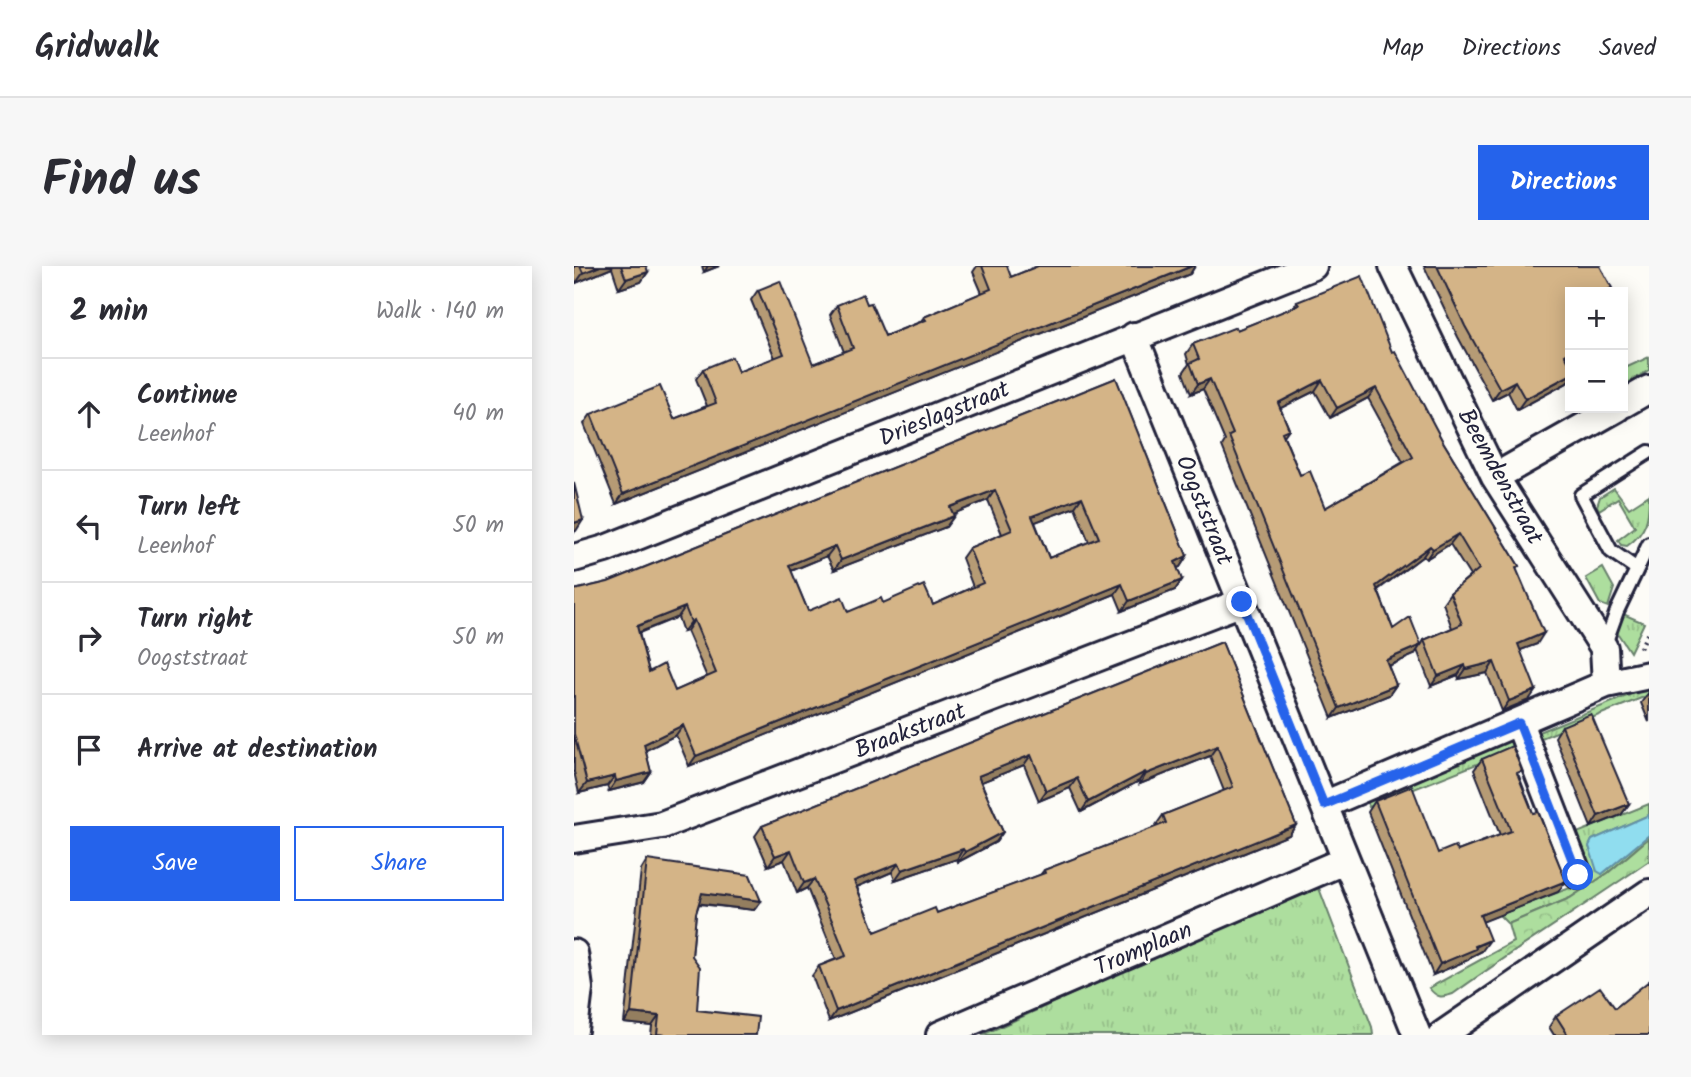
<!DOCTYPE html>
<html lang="en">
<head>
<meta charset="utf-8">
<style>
	body { margin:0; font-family:Kalam,sans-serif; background:#f7f7f7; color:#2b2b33 }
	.controls { position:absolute; right:21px; top:21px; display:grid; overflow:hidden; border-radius:0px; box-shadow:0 4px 18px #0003 }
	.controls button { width:63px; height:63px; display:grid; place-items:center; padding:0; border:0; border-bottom:2px solid #e1e1e2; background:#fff; color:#2b2b33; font:35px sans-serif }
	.stop { position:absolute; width:21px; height:21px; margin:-16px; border:5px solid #2563eb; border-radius:50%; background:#fff }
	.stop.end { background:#2563eb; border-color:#fff; box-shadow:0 2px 7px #0008 }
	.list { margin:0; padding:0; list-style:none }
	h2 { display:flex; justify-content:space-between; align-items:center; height:91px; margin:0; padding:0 28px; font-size:30px }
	h2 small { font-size:23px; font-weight:400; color:#7c7c81 }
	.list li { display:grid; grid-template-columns:46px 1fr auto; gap:21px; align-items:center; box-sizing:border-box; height:112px; padding:0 28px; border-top:2px solid #e1e1e2 }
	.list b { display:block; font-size:26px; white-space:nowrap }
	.list p { margin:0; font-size:23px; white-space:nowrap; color:#7c7c81 }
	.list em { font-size:23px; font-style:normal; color:#7c7c81 }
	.actions { display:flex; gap:14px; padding:21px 28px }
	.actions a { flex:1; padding:16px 0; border:2px solid #2563eb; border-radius:0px; text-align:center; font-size:24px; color:#2563eb }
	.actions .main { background:#2563eb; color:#fff }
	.icon { flex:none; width:38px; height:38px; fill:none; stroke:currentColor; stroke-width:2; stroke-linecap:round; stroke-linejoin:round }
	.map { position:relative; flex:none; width:1075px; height:769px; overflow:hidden; border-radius:0px }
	header { display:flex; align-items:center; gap:42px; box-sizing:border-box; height:98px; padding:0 35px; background:#fff; border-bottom:2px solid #e1e1e2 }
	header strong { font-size:33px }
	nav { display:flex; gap:38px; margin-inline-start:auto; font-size:24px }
	.intro { display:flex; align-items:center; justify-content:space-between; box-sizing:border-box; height:168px; padding:0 42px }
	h1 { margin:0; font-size:49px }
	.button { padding:18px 32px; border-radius:0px; background:#2563eb; color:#fff; font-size:24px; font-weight:700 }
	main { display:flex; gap:42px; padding:0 42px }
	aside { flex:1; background:#fff; border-radius:0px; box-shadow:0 4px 18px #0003 }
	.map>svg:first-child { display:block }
	.grass { fill:url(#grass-tufts); stroke:#68806c; stroke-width:2 }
	.forest { fill:url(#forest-crowns); stroke:#68806c; stroke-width:2 }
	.water { fill:#90ddef; stroke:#6492a7; stroke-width:2 }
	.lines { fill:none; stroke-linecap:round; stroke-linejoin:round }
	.service-casing { stroke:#22223b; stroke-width:18 }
	.minor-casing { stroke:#22223b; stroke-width:32 }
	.path { stroke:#22223b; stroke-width:4.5; stroke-dasharray:2 5; stroke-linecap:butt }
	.service { stroke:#fdfcf7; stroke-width:12 }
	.minor { stroke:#fdfcf7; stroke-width:26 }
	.wall { fill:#b69b74; stroke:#22223b; stroke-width:2; fill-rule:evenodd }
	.shaded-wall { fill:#947e5e; stroke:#22223b; stroke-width:2 }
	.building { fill:#d4b487; stroke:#22223b; stroke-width:2; fill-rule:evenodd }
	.route { stroke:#2563eb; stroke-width:9 }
	.labels { text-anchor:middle; stroke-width:5; stroke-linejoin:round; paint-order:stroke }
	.street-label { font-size:24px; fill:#22223b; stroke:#fdfcf7 }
</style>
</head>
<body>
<header>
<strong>Gridwalk</strong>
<nav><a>Map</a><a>Directions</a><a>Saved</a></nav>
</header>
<div class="intro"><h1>Find us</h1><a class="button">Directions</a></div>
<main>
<aside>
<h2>2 min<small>Walk · 140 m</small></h2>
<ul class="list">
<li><svg class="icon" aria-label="ahead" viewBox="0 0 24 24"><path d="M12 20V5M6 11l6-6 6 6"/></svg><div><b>Continue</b><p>Leenhof</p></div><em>40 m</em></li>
<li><svg class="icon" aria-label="left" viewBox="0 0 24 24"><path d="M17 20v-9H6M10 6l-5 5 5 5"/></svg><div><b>Turn left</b><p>Leenhof</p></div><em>50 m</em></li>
<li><svg class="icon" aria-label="right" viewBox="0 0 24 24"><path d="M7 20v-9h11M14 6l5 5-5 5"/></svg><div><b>Turn right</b><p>Oogststraat</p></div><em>50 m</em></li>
<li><svg class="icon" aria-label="arrive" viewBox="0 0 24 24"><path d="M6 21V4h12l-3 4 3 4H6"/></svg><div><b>Arrive at destination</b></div></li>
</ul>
<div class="actions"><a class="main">Save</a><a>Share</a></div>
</aside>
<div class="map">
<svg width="1075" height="769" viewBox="0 0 1075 769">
	<defs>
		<pattern id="grass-tufts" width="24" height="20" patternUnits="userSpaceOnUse" patternTransform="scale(1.75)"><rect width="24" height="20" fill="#adde9e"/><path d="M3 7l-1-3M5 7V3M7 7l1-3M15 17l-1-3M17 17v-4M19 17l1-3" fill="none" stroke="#95be89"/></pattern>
		<pattern id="forest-crowns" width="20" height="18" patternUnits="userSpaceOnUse" patternTransform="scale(1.75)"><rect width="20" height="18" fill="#adde9e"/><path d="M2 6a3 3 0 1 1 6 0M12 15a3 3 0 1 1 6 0" fill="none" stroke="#95be89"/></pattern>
	</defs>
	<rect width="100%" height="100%" fill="#fdfcf7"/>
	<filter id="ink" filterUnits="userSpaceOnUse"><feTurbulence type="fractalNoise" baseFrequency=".0143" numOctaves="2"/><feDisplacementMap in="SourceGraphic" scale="14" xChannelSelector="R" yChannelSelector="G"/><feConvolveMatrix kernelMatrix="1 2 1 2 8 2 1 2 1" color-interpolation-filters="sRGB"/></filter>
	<g filter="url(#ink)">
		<path class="grass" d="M1075 91V104L1049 120V103Z
			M1040 222 1055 242 1075 229C1075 252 1073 266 1053 280L1047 279 1044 274 1061 261 1044 232 1025 244 1023 240 1026 231Z
			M1029 302 1040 322 1034 341 1026 338 1012 312Z
			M1049 348 1070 357 1056 386 1042 365Z
			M1075 421V429L965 473 962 467Z
			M940 473 943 482 795 541 792 532Z
			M1075 538V549L1018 574 1015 581 1028 608 1075 569V572L1034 607 996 632 934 658 925 649 1017 614 1003 567Z
			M743 617 798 761 799 769H408Z"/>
		<path class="forest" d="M1075 572V595C1010 640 943 682 879 728 867 732 863 732 855 722L939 676 934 658 996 632 1034 607Z"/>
		<path class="water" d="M1075 549V569L1028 608 1023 605 1015 580 1018 574Z"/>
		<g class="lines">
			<defs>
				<path id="service" d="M1063 303 1037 285 1007 229 1075 186
					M1030 381 1043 345 1075 278"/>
				<path id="minor" d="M819 0 921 211 1030 382 1032 418
					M560 70 843 769
					M1049 138 1075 123
					M921 211 1043 142
					M0 292 31 283 739 0
					M945 457 1004 609
					M750 539 1032 418 1075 409
					M0 573 88 559 668 336
					M0 687 5 722 0 764
					M366 769 772 594
					M868 769 1075 627"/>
			</defs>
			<use href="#service" class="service-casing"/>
			<use href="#minor" class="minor-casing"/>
			<path class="path" d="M1066 382 1075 365"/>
			<use href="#service" class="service"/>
			<use href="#minor" class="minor"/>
		</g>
		<path class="wall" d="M0 0H72L74 6 67 16 45 23 38 2 2 17 0 12Z
			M128 0H145L130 6Z
			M403 0H408L437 11 464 0H621L616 8 42 238 10 158 17 148 100 153 133 140 122 113 129 103 164 106 201 92 177 34 184 24 239 98 270 86 256 49 263 39 293 38 311 70 346 56 350 51 408 27 399 6Z
			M850 0H1026L996 26 994 94 996 99V112L993 117 943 144 934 126 918 134 884 71Z
			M723 36 818 86 868 174 945 300 942 303 963 378 946 384 955 434 928 445 913 407 885 413 884 409 857 420 843 384 840 389 814 400 822 419 815 429 758 452 648 180 651 175 629 123 617 128 609 107 615 98 612 88 619 78 663 64 719 42ZM741 125 756 152 794 132 829 196 751 242 726 209 710 170 715 163 706 142ZM876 278 896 310 876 327 869 337 878 362 850 374 847 379 819 363 804 324 849 290 852 293Z
			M542 112 613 290 606 301 603 302 608 314 601 324 548 345 541 328 115 500 102 469 71 484 77 506 70 516 35 525 33 520 5 527 0 506V324L34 316ZM414 234 428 268 395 282 388 292 399 321 359 339 309 337 274 346 234 345 217 305 253 290 260 304 372 261 380 250 378 248ZM501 241 515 276 475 292 461 256ZM104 351 109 366 113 365 133 411 101 425 75 406 65 367Z
			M648 376 722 559 715 569 255 755 238 710 245 700 262 693 233 622 223 627 210 594 194 600 181 570 188 560ZM636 490 650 525 589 549 582 559 583 561 470 604 466 609 363 647 301 666 283 621 318 606 321 614 383 593 384 596 422 576 429 566 407 516 450 499 465 535 496 522 507 546 565 515 566 518Z
			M1075 426V456L1067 437Z
			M988 460 1055 538 1047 549 1017 561 981 471Z
			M908 493 945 510 959 547 992 615 984 626 909 655 908 685 898 690 894 694 859 709 794 546 801 535 864 587 884 585 926 569 900 504Z
			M73 594 187 635 180 644 125 638 122 647 118 690 123 744 182 769H77L78 760 50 757 67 604Z
			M1041 742 1075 769H980L975 761 982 750Z"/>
		<path class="shaded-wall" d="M26 0H39L38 2 2 17 9 7Z
			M134 0H145L130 6Z
			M618 0H621L616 8 42 238 49 228Z
			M74 6 67 16 45 23 52 13Z
			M996 86V92L984 99 991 89Z
			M996 109V112L993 117 943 144 951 133Z
			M636 113 629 123 617 128 624 118Z
			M748 114 741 125 697 147 704 137Z
			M941 115 934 126 918 134 926 123Z
			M802 122 794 132 756 152 763 142Z
			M421 224 414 234 369 252 376 241Z
			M508 231 501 241 451 260 458 250Z
			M380 250 372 261 260 304 267 294Z
			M9 254 2 265 0 266V257Z
			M884 268 876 278 852 293 859 283Z
			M261 280 253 290 207 309 215 299Z
			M856 280 849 290 795 330 802 320Z
			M613 290 606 301 594 306 601 296Z
			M608 314 601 324 548 345 555 335Z
			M548 318 541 328 115 500 122 490Z
			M111 341 104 351 56 370 63 360Z
			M120 354 113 365 109 366 117 356Z
			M970 367 963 378 936 388 944 378Z
			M847 379 840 389 805 404 812 394Z
			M920 396 913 407 885 413 892 403Z
			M891 399 884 409 857 420 864 410Z
			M822 419 815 429 758 452 765 442Z
			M962 424 955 434 928 445 935 435Z
			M109 459 102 469 63 489 70 478Z
			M643 480 636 490 566 518 572 508Z
			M457 489 450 499 398 520 404 510Z
			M77 506 70 516 35 525 42 515Z
			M571 506 565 515 507 546 514 536Z
			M41 510 33 520 5 527 13 517Z
			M503 512 496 522 465 535 472 525Z
			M1055 538 1047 549 1017 561 1024 550Z
			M722 559 715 569 255 755 262 745Z
			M429 566 422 576 384 596 391 586Z
			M389 583 383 593 321 614 328 604Z
			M217 584 210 594 194 600 201 590Z
			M325 597 318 606 273 625 280 615Z
			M240 613 233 622 223 627 230 617Z
			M992 615 984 626 898 660 906 649Z
			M128 627 187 635 180 644 121 637Z
			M916 674 908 685 898 690 894 694 859 709 866 698Z
			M57 747 85 750 78 760 50 757Z"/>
		<path class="building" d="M6 0H26L9 7Z
			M47 0H72L74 6 52 13Z
			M408 0H433L437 11 464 0H618L49 228 17 148 86 120 100 153 142 137 129 103 158 91 164 106 210 88 184 24 206 15 239 98 279 82 263 39 289 28 293 38 297 37 311 70 352 54 350 51 417 23Z
			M863 0H1026L1038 22 1030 26H996V86L991 89 996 99V109L951 133 941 115 926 123 891 60Z
			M788 10 818 86 821 85 868 174 945 300 942 302 970 367 944 378 962 424 935 435 920 396 892 403 891 399 864 410 850 374 888 358 876 327 905 303 884 268 859 283 856 280 802 320 819 363 836 351 847 379 812 394 822 419 765 442 655 170 659 168 636 113 624 118 616 97 625 93 619 78 662 61 663 64 725 39 723 36ZM748 114 763 142 802 122 839 191 751 242 736 205 726 209 708 166 715 163 704 137Z
			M542 112 613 290 601 296 608 314 555 335 548 318 122 490 109 459 70 478 77 506 42 515 41 510 13 517 0 468V324L34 316ZM421 224 438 264 395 282 409 317 359 339 350 319 309 337 307 332 274 346 268 331 234 345 215 299 261 280 267 294 380 250 376 241ZM508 231 525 272 475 292 458 250ZM111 341 117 356 120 354 142 407 101 425 90 398 75 406 63 360Z
			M0 217 9 254 0 257Z
			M648 376 722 559 262 745 245 700 272 690 259 657 240 613 230 617 217 584 201 590 188 560ZM643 480 659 521 589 549 592 557 470 604 471 607 363 647 361 642 301 666 280 615 325 597 328 604 389 583 391 586 429 566 404 510 457 489 472 525 503 512 514 536 571 506 572 508Z
			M1017 448 1055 538 1024 550 988 460Z
			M938 480 948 505 943 507 959 547 964 546 992 615 906 649 916 674 901 680 902 683 866 698 801 535 838 520 864 587 881 580 884 585 937 565 908 493Z
			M73 594 176 609 187 635 128 627 122 647 118 690 126 701 123 744 184 751 182 769H93L83 768 85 750 57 747Z
			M1075 715V769H994L982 750 1026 721 1041 742Z"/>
	</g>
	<g class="lines" filter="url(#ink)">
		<path class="route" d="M668 336 750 539 945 457 1004 609"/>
	</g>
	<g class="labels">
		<g class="street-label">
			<text transform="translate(370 147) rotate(-22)" y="8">Drieslagstraat</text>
			<text transform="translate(927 210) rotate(61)" y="8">Beemdenstraat</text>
			<text transform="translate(631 244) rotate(68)" y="8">Oogststraat</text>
			<text transform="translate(336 464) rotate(-21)" y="8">Braakstraat</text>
			<text transform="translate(569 682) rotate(-23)" y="8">Tromplaan</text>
		</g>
	</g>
</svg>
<div class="controls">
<button>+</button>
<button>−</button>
</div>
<div class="stop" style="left:1004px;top:609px"></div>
<div class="stop end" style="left:668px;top:336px"></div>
</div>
</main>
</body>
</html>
